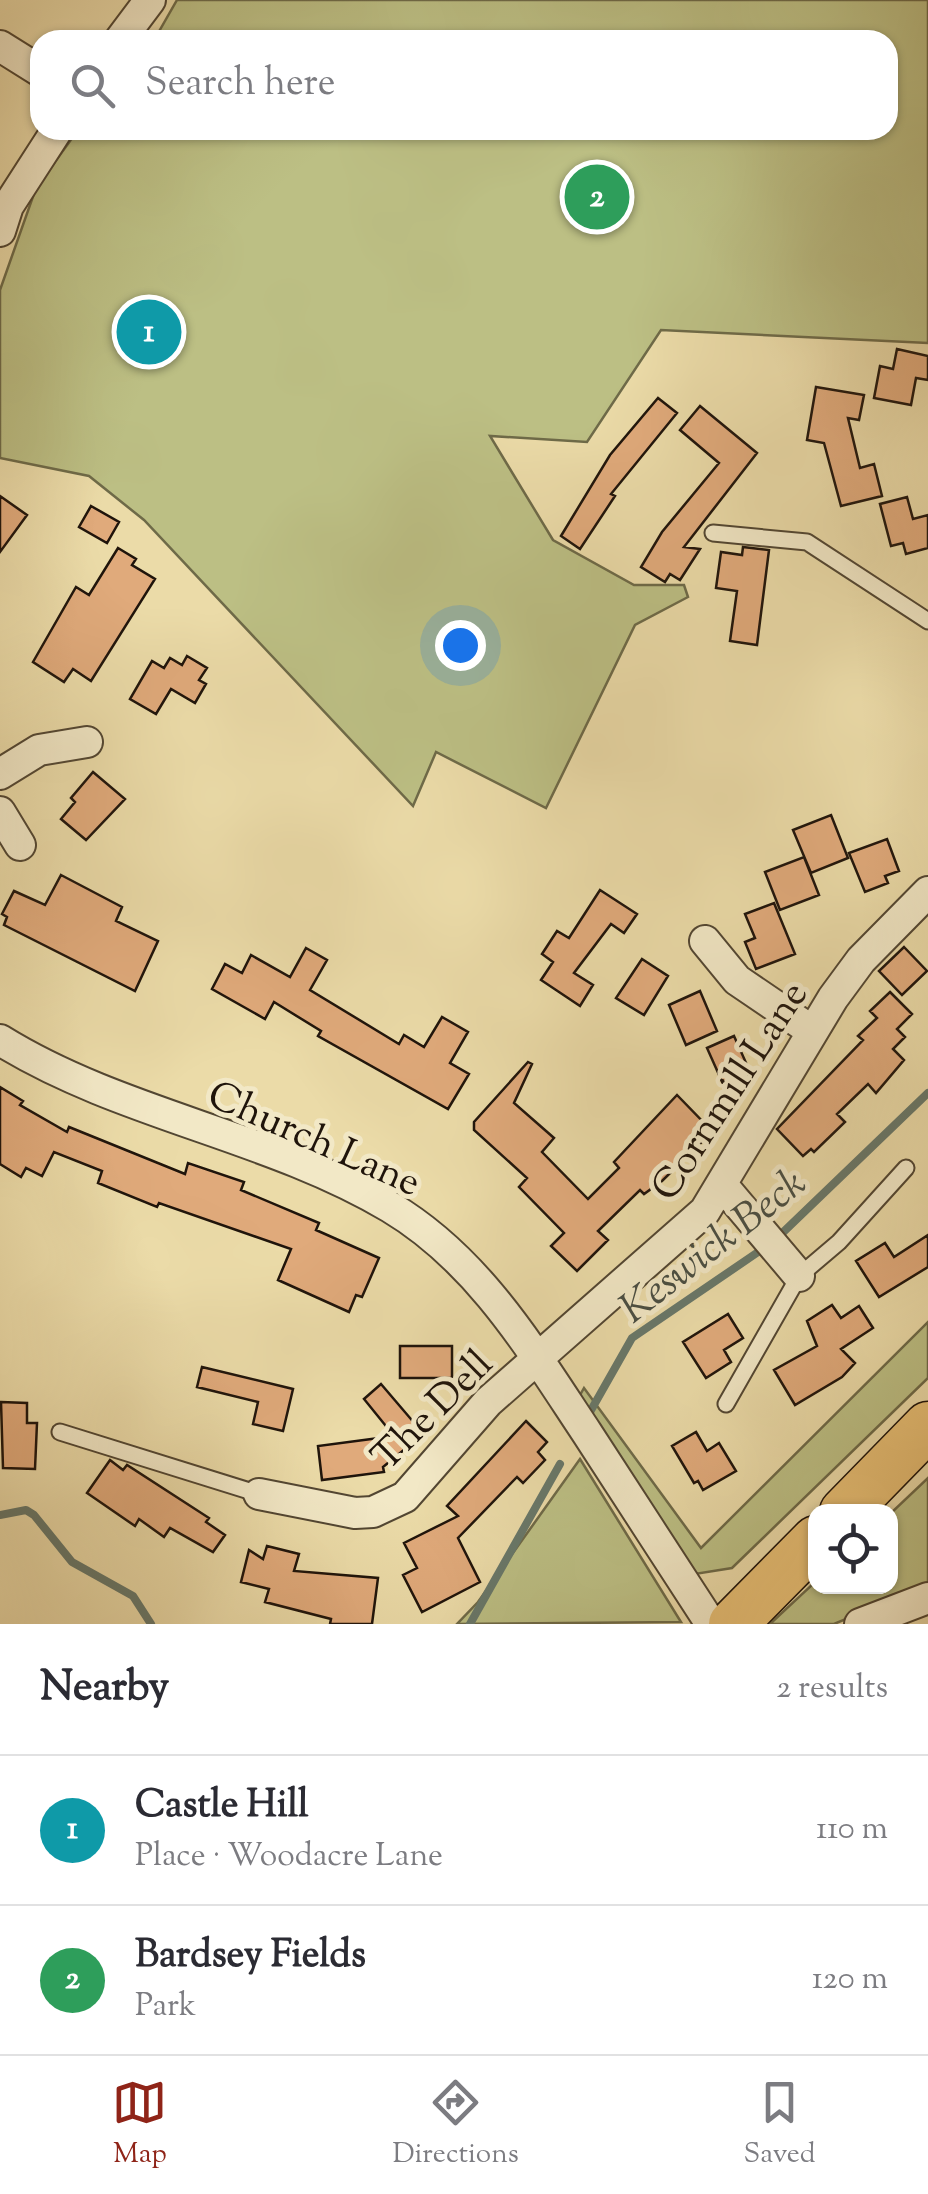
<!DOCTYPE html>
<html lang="en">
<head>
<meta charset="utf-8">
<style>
	body { margin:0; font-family:"Sorts Mill Goudy",serif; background:#f2f2f3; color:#2b2b33 }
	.controls { position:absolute; right:30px; bottom:30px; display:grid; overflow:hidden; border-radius:20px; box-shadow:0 2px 8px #0004 }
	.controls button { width:90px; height:90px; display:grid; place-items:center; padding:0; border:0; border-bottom:2px solid #e1e1e2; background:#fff; color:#2b2b33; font:50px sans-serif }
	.you { position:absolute; left:460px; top:645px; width:35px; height:35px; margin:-25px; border:8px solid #fff; border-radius:50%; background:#1a73e8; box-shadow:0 0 0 15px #1a73e833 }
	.badge { display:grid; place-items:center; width:65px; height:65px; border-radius:50%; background:#8f2418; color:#fff; font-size:32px; font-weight:700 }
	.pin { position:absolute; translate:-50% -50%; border:5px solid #fff; box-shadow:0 2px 10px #0006 }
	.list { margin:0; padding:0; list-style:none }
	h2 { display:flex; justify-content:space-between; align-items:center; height:130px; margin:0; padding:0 40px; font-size:42px }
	h2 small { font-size:32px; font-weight:400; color:#7c7c81 }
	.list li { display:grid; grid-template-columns:65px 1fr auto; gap:30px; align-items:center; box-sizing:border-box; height:150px; padding:0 40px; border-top:2px solid #e1e1e2 }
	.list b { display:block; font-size:38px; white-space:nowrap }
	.list p { margin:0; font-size:32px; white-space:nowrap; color:#7c7c81 }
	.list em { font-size:32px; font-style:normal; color:#7c7c81 }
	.icon { flex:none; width:55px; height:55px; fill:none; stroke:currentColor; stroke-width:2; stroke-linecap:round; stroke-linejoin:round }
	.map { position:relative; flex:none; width:928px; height:1624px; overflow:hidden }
	.search { position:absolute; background:#fff; box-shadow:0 2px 8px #0004; left:30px; right:30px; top:30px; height:110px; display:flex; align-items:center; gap:25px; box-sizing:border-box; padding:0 35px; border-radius:30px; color:#7c7c81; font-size:38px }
	.sheet { height:430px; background:#fff }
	nav { display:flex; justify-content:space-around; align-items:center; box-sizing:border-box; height:140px; border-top:2px solid #e1e1e2; background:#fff; font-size:28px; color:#7c7c81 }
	nav a { display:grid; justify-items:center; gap:5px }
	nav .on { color:#8f2418 }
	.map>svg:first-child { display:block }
	.green { fill:#bcbf84; stroke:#6e6a48; stroke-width:2.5 }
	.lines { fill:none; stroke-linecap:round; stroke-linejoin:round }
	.stream { stroke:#68786a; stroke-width:8 }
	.building { fill:#e0aa7b; stroke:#1f140b; stroke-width:2.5 }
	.lane-casing { stroke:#524632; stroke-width:19 }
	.street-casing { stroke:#524632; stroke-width:34 }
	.primary-casing { stroke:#1f140b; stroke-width:51 }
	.lane { stroke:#f2e8c6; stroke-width:15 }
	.street { stroke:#f2e8c6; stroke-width:30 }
	.primary { stroke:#e6be74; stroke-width:48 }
	.labels { text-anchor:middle; stroke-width:10; stroke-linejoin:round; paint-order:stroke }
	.street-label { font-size:40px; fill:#1f140b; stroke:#f2e8c6 }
	.water-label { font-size:42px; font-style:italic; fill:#494e43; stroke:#f2e8c6 }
</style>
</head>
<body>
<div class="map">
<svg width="928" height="1624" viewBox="0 0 928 1624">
	<rect width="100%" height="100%" fill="#ebdba8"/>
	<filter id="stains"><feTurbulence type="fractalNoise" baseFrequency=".002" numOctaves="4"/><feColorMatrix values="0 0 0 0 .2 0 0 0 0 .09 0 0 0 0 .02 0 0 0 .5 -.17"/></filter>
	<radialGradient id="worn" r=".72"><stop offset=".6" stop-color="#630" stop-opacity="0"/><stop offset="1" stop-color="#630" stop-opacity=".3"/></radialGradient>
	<path class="green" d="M177 0H928V343L661 330 587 442 490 436 553 540 634 585H684L688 597 635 625 546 808 436 752 413 806 144 520 89 476 0 458V290L36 188 78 130H888V40H162L157 35Z
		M928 1322V1378L732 1568 695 1574 575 1404 584 1388 701 1548Z
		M580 1459 681 1622 457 1624 478 1602Z
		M928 1478V1585L834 1624H770L815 1582 816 1586H890L891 1513Z"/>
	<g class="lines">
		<path class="stream" d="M775 1240 928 1093
			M590 1412 632 1338 764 1248
			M0 1515 26 1510 34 1515 72 1562 133 1596 151 1624
			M470 1624 560 1464"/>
	</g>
	<path class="building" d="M897 349 928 356V380L916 378 911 405 874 398 880 366 893 369Z
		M816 387 864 395 859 420 848 418 860 468 874 464 882 496 841 506 824 443 807 440Z
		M658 398 677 413 611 494 615 496 580 549 561 536 610 455Z
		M700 406 757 453 684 547 700 549 680 580 670 574 665 582 641 567 662 532 719 463 680 430Z
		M0 496 27 515 0 552Z
		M907 497 913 519 928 515V548L906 554 903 543 891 546 880 504Z
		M91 506 119 522 107 543 79 527Z
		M743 547 769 550 757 645 730 641 737 591 716 588 721 552 742 555Z
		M118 548 136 559 132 565 155 579 91 681 73 669 64 682 33 662 76 587 89 595Z
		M187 656 207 668 199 680 206 684 195 703 171 689 156 714 130 699 152 661 164 668 170 658 182 665Z
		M93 772 125 799 86 840 61 819 75 802 71 798Z
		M831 815 848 858 811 873 793 830Z
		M887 839 899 871 885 876 888 883 865 892 849 853Z
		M804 857 819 895 780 910 765 872Z
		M61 875 122 907 116 921 158 941 135 991 4 925 7 917 2 914 14 891 45 905Z
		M600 890 637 914 624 933 611 924 574 973 593 985 580 1006 541 980 553 962 542 954 557 931 569 938Z
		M774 903 795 954 756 969 745 942 755 938 745 914Z
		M904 947 927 971 902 995 879 971Z
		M306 948 327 960 310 990 399 1044 404 1035 424 1047 442 1017 468 1032 450 1063 469 1074 448 1109 318 1036 321 1031 274 1002 265 1019 212 989 225 964 242 973 251 955 290 977Z
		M642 959 668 976 644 1015 616 998Z
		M700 991 717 1031 686 1045 669 1005Z
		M890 992 912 1014 897 1029 905 1037 893 1049 904 1060 876 1093 868 1084 837 1114 845 1122 814 1152 811 1149 803 1156 777 1129 863 1040 858 1036 877 1018 870 1011Z
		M734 1036 751 1074 724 1086 707 1048Z
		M528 1062 532 1064 514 1103 554 1138 542 1152 588 1199 619 1168 614 1162 677 1095 707 1126 701 1132 706 1138 662 1181 644 1194 640 1190 598 1231 608 1240 577 1271 551 1246 564 1233 519 1187 527 1178 474 1130V1122Z
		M0 1087 23 1101 20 1105 67 1132 69 1127 185 1174 188 1163 244 1182 241 1190 319 1223 316 1230 379 1258 362 1297 356 1295 349 1312 278 1280 291 1249 159 1203 157 1207 98 1183 102 1171 54 1152 42 1176 26 1168 21 1177 0 1164Z
		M928 1235V1267L879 1297 856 1261 885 1243 894 1257Z
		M832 1305 841 1318 859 1306 873 1328 841 1349 855 1363 842 1377 795 1405 774 1370 817 1346 807 1321Z
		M728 1314 743 1338 724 1350 731 1362 706 1378 683 1342Z
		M400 1346H452V1378H400Z
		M202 1367 293 1389 283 1431 253 1424 258 1402 197 1387Z
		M381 1384 416 1425 398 1440 405 1449 383 1467 384 1472 322 1480 318 1446 394 1436 364 1399Z
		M1 1402 27 1403V1423H37L35 1469 3 1468Z
		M526 1421 547 1442 538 1452 545 1460 523 1483 517 1477 458 1538 480 1582 422 1612 403 1575 417 1568 404 1543 458 1516 447 1506Z
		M696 1432 707 1451 719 1443 736 1471 703 1490 698 1481 694 1483 672 1446Z
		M110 1460 123 1470 127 1465 209 1518 206 1522 225 1535 213 1552 170 1528 164 1537 139 1519 135 1526 87 1493Z
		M267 1546 299 1554 294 1571 378 1578 372 1624H330L331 1619 265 1602 269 1589 241 1582 249 1550 263 1559Z"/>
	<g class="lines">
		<defs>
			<path id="lane" d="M713 533 807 542 928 621
				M726 1404 799 1276 839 1242 906 1168
				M60 1432 259 1494"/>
			<path id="street" d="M120 40 150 0
				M0 46 40 71
				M0 231 8 206 57 130
				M0 774 39 750 87 742
				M0 812 20 845
				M705 941 737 980 812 1031
				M0 1040C121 1115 269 1135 390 1207 479 1260 531 1349 587 1433 628 1497 670 1560 711 1624
				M723 1186 799 1276
				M259 1494 355 1513 373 1512 405 1497 488 1402 705 1211 833 998 861 960 928 892
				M860 1624 928 1598"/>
			<path id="primary" d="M844 1512 928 1426
				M733 1624 816 1540"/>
		</defs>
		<use href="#lane" class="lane-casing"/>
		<use href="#street" class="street-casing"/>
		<use href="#primary" class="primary-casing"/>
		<use href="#lane" class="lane"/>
		<use href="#street" class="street"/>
		<use href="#primary" class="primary"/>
	</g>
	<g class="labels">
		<g class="street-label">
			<text transform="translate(728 1090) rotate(-57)" y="14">Cornmill Lane</text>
			<text transform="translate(315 1137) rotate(24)" y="14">Church Lane</text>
			<text transform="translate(431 1409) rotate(-45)" y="14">The Dell</text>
		</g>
		<g class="water-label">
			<text transform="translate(711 1244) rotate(-38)" y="15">Keswick Beck</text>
		</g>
	</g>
	<rect width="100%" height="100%" filter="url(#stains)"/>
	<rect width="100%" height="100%" fill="url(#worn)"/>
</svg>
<div class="controls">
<button><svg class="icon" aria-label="locate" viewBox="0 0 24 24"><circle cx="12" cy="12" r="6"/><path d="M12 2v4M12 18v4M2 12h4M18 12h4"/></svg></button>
</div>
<div class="you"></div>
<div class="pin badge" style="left:149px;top:332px;background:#0f9aa8">1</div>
<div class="pin badge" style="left:597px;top:197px;background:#2e9e5b">2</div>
<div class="search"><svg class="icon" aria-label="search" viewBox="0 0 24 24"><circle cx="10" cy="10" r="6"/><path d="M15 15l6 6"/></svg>Search here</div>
</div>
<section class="sheet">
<h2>Nearby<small>2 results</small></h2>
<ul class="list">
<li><span class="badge" style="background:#0f9aa8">1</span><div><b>Castle Hill</b><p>Place · Woodacre Lane</p></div><em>110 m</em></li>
<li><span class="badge" style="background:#2e9e5b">2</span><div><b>Bardsey Fields</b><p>Park</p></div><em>120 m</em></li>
</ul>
</section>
<nav>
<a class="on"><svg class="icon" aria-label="map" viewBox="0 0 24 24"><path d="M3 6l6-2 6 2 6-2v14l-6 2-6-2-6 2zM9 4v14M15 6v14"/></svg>Map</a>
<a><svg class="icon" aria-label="directions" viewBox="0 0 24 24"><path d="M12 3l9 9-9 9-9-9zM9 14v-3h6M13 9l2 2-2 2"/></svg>Directions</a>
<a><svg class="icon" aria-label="saved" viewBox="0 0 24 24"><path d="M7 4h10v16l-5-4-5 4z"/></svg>Saved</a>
</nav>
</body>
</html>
